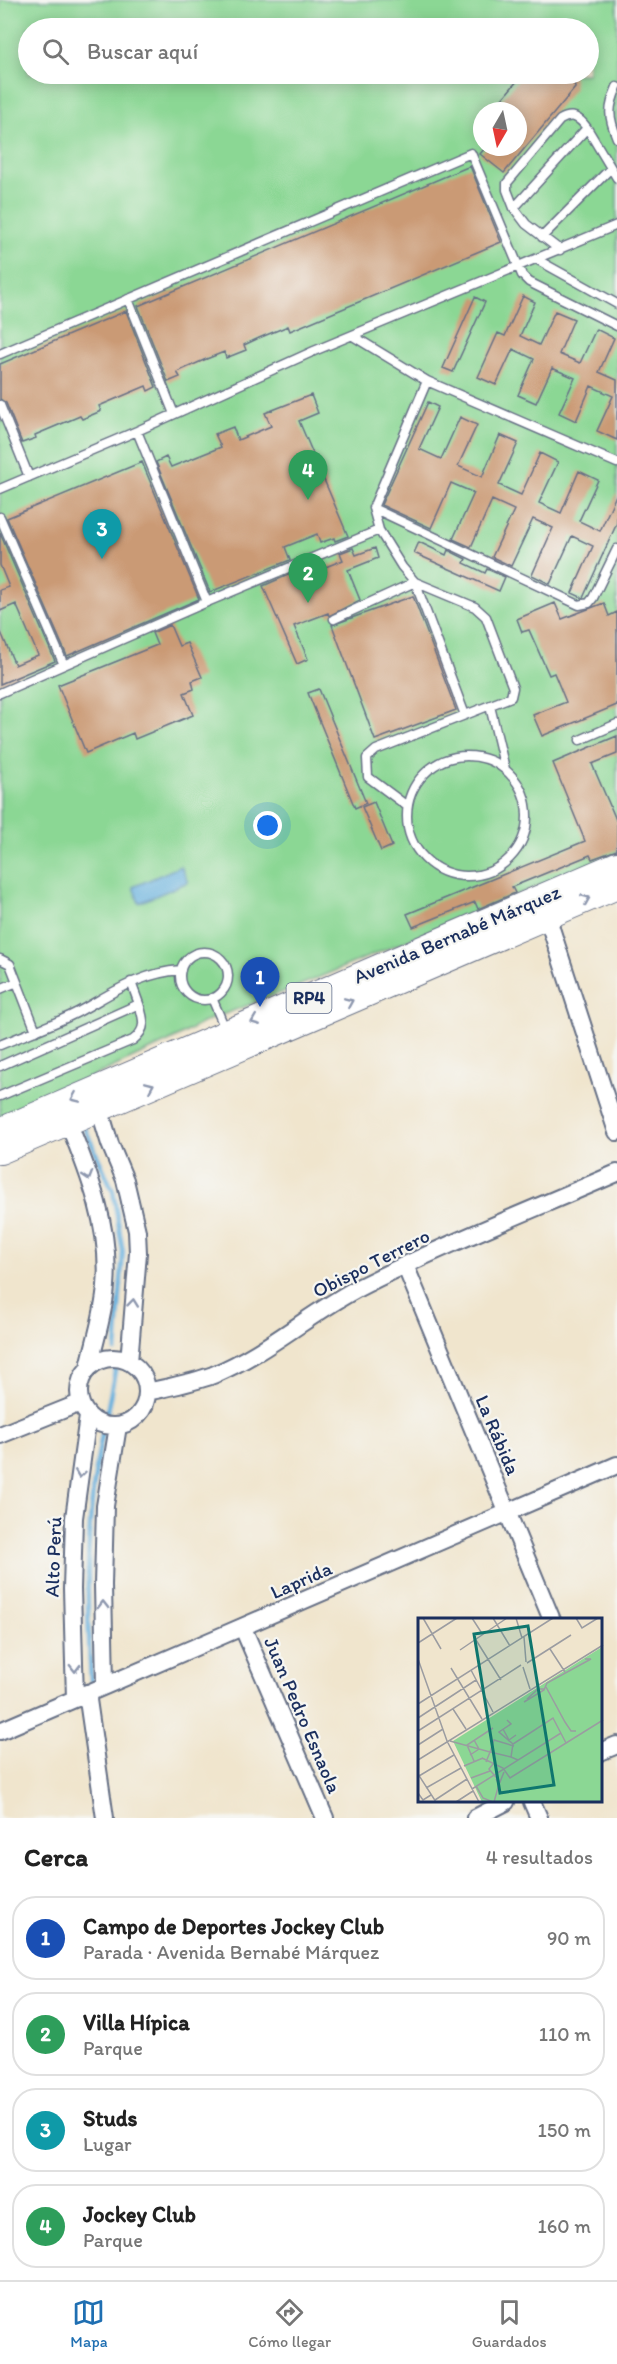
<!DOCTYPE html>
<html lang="es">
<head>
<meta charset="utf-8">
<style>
	body { margin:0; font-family:Itim,sans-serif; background:#f2f2f2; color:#222 }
	.compass { position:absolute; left:473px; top:102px; width:54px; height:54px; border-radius:50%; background:#fff; box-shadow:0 3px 15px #0003; rotate:189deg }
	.you { position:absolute; left:268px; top:826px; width:21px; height:21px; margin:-15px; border:4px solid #fff; border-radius:50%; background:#1a73e8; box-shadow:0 0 0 9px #1a73e833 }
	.badge { display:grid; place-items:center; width:39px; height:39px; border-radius:50%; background:#1f6fb2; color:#fff; font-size:20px; font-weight:700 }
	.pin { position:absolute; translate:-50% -50px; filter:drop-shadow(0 2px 3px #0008) }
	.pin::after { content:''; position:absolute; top:32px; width:21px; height:18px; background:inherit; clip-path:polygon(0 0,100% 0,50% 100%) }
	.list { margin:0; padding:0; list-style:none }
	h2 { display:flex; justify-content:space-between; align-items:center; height:78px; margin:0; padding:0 24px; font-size:26px }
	h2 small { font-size:20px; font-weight:400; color:#767676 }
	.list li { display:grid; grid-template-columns:39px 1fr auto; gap:18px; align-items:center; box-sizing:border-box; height:84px; margin:0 12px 12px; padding:0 12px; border:2px solid #e0e0e0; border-radius:24px }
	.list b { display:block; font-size:22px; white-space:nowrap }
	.list p { margin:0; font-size:20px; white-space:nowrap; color:#767676 }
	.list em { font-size:20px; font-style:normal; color:#767676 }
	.icon { flex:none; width:33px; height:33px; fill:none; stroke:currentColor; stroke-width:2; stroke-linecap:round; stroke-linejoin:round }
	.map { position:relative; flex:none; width:617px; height:1818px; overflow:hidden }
	.search { position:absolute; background:#fff; box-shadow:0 3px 15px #0003; left:18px; right:18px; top:18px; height:66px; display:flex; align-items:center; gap:15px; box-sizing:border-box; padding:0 21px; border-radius:33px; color:#767676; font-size:22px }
	.sheet { height:462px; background:#fff }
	nav { display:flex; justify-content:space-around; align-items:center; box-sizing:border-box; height:84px; border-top:2px solid #e0e0e0; background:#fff; font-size:16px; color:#767676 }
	nav a { display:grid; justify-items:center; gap:3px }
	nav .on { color:#1f6fb2 }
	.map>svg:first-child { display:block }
	.green { fill:#8bd794; stroke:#538379; stroke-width:1.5; fill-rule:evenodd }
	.water { fill:#65b0de; stroke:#40709e; stroke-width:1.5 }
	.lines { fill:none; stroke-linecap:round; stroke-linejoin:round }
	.stream { stroke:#65b0de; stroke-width:4.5 }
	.building { fill:#ca9a74 }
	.lane-casing { stroke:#666f85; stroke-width:11 }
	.street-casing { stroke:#666f85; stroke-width:20 }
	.primary-casing { stroke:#666f85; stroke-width:28 }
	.lane { stroke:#fff; stroke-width:8 }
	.street { stroke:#fff; stroke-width:16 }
	.primary { stroke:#fff; stroke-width:26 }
	.oneway { stroke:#8d97ae }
	.labels { text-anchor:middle; stroke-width:4.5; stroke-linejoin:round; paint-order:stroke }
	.shield { fill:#f6f6f2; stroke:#5d6b8a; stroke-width:1.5 }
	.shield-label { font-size:18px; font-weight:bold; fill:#1b2f5e }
	.street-label { font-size:20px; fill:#1b2f5e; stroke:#f6f6f2 }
	.inset-road { fill:none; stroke:#9b9ca1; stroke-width:1.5 }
	.view { fill:#0f766e; fill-opacity:0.15; stroke:#0f766e; stroke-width:3 }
	.inset-edge { fill:none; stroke:#1b2f5e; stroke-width:3 }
</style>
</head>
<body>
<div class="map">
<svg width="617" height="1818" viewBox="0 0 617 1818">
	<rect width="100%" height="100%" fill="#f6f6f2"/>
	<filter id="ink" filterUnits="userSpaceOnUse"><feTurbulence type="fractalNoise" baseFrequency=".0167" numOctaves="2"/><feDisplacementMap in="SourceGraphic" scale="12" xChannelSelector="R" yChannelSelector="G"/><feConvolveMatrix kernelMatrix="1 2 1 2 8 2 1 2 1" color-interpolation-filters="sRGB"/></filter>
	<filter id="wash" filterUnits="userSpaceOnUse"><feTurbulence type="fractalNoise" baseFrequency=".008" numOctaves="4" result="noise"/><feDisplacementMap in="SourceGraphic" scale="24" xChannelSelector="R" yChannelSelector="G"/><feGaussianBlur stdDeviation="1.35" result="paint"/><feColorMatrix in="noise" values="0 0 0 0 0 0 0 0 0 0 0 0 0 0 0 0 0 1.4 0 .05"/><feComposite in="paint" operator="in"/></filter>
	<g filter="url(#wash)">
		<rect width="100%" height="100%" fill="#f0e5cd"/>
		<path class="green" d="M0 0H617V853L291 989 206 1021 170 1041 0 1119ZM28 28H588V74H28ZM482 111H518V147H482Z"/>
		<path class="water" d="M181 866 188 882 139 903 133 887Z"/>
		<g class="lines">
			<path class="stream" d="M83 1124 113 1191 123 1252 116 1351
				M106 1417 116 1366
				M91 1681C86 1598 85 1512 103 1430"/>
		</g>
		<g id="blocks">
			<path class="building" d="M523 74H573L575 88 504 173 480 154 486 147H518V111H492Z
				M470 166 501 242 290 331 288 326 259 338 244 345 246 350 226 358 224 352 204 360 177 372 180 377 168 382 138 306Z
				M523 296 535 302 520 336 539 345 555 311 574 319 559 354 580 363 596 329 614 338 599 372 617 380V440L597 431 613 396 591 386 576 421 559 413 575 378 552 368 536 403 518 395 534 359 513 349 496 385 478 377 498 333 505 336Z
				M475 297 485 302 453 372 443 368Z
				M126 311 156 387 148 391 146 386 99 406 101 411 82 419 80 416 35 435 36 438 22 443 6 403 0 399V364Z
				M311 395 318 413 299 421 348 536 335 541 334 538 320 543 317 534 285 547 290 560 210 592 156 462 166 457 171 467 221 447 215 434 233 427 238 440 271 426 265 413Z
				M428 402 438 407 419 449 441 459 460 417 477 425 458 466 482 477 500 435 518 443 499 485 521 495 540 453 558 462 539 503 561 513 579 471 598 480 579 521 600 531 617 493V523L583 598 572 593 593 546 572 536 550 584 532 575 553 528 533 519 511 566 492 557 514 510 492 500 471 547 453 539 474 493 451 483 431 528 381 505Z
				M142 462 199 599 67 656 7 518Z
				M0 533 55 661 0 684V630L15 665 38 655 16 604 0 611V590L9 587 0 565Z
				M419 542 446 555 448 550 466 559 464 563 485 573 487 569 505 577 499 591 414 553Z
				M353 548 356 555 375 548 378 558 348 570 360 600 329 616 328 613 294 626 308 659 297 664 263 586 295 572 298 578 343 560 340 553Z
				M413 596 456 710 375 740 332 625Z
				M555 603 562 619 604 603 609 616 617 612V705L542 736 533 715 566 702 554 673 549 675 529 630 522 632 517 619Z
				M170 625 179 646 187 643 202 677 192 681 194 689 184 693 193 715 135 739 133 733 86 753 58 685 157 645 152 633Z
				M319 689 366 803 355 808 308 693Z
				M617 736V754L592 764 617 822V850L592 859 590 855 512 887 515 893 478 909 475 902 413 927 407 914 585 841 553 763Z
				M374 802 392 846 381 851 362 807Z"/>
		</g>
	</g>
	<g filter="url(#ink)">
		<use href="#blocks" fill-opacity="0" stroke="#666f85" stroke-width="1.5"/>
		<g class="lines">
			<defs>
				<path id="lane" d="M617 87C608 108 608 116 617 138
					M514 208 507 190V183L560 120C572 113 579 117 587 128
					M542 237 611 168
					M560 250 526 224 514 208 587 128 617 178
					M536 259 617 304
					M128 299 174 414
					M0 354 471 153 522 275 529 282 617 326
					M427 381 617 463
					M0 405 29 477
					M137 431 207 602
					M0 489 137 431 314 351 617 225
					M373 508 579 605 589 603 593 598 617 549
					M0 517 64 665
					M379 530 402 567 415 582 475 607 486 617 513 688 511 697 376 750 367 758 368 777 407 806
					M334 619 415 582 465 715
					M0 693 207 602 379 530 373 508 427 381 353 336
					M490 706 505 769
					M580 740 617 724
					M407 816a60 60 0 1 1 120 0a60 60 0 1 1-120 0Z
					M180 976a24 24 0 1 1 48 0a24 24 0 1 1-48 0Z
					M0 959 10 964 36 1031
					M0 989 17 982
					M212 998 226 1031
					M0 1045C26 1034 53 1025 78 1012 113 993 139 973 181 970
					M0 1066 139 1004 131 982
					M0 1096 133 1040C147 1029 144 1020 139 1004"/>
				<path id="street" d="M547 916 617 1132
					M99 1108 110 1144 125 1180 137 1231 138 1253 129 1362
					M68 1122C89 1173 111 1229 106 1286 104 1314 95 1340 89 1367
					M405 1265 552 1620
					M79 1392a34 34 0 1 1 68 0a34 34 0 1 1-68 0Z
					M147 1392C169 1387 192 1383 213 1375 267 1353 311 1312 362 1286 445 1244 532 1210 617 1173
					M0 1435 80 1403
					M243 1628 325 1818
					M105 1685 103 1585 105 1506 118 1426
					M87 1693 105 1818
					M75 1699 72 1589 74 1518 88 1416
					M0 1731C206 1643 411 1554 617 1465
					M600 1752 617 1745
					M532 1802 539 1818
					M475 1818 506 1802"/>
				<path id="primary" d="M0 1131 617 865
					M0 1151 617 886"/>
			</defs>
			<use href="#lane" class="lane-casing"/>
			<use href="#street" class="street-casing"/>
			<use href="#primary" class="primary-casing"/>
			<use href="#lane" class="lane"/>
			<use href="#street" class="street"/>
			<use href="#primary" class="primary"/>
		</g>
		<defs><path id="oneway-chevron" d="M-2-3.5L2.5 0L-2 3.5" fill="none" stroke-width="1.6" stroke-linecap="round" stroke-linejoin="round" transform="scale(1.5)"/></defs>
		<g class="oneway">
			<use href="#oneway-chevron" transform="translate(586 899) rotate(-23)"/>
			<use href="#oneway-chevron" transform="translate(349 1002) rotate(-23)"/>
			<use href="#oneway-chevron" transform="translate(255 1021) rotate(158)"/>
			<use href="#oneway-chevron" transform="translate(150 1086) rotate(-23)"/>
			<use href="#oneway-chevron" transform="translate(75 1098) rotate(157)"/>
			<use href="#oneway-chevron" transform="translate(88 1176) rotate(73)"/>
			<use href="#oneway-chevron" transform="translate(133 1303) rotate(-84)"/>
			<use href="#oneway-chevron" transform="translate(80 1474) rotate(98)"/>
			<use href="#oneway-chevron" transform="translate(103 1605) rotate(-90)"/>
			<use href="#oneway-chevron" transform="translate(75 1668) rotate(89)"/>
		</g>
	</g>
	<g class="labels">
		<rect class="shield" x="286.5" y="983" width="45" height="30" rx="4.5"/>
		<g class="shield-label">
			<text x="309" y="1004">RP4</text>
		</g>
		<g class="street-label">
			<text transform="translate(457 934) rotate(-23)" y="7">Avenida Bernabé Márquez</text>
			<text transform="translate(371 1263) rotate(-27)" y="7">Obispo Terrero</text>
			<text transform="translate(498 1435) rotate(67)" y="7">La Rábida</text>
			<text transform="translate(53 1557) rotate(-88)" y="7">Alto Perú</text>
			<text transform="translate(301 1580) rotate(-24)" y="7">Laprida</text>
			<text transform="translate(303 1715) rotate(67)" y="7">Juan Pedro Esnaola</text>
		</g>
	</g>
	<g transform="translate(418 1618)">
		<rect width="184" height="184" fill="#f0e5cd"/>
		<path d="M184 29V184H64L35 123Z" fill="#8bd794"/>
		<path class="inset-road" d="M5 0 23 31M54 0 65 17M75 0 92 28M98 0 104 20M158 0 164 10 180 0M106 19 108 44M58 22 83 62M0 25 39 0M132 31 147 54M42 32 89 0M0 41 29 123 61 184M109 45 153 17M105 49 112 71M33 50 64 101M53 52 75 94M128 69 147 104 153 113H158H154M109 81 120 71H127M106 84 126 72 129 65 173 41H167M0 86 135 0M35 91 48 111M0 100 58 62M89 102 93 106 81 114 95 126M85 111 91 122 98 117M0 113 103 47M32 123 72 134 68 144M0 127 25 111M52 137 61 131 56 122M93 139 72 134 76 122 96 128M64 140 85 150 92 160 185 102M0 142 185 27M100 142 93 139 95 126 135 100 148 125M56 143 49 127 75 110M75 146 71 151 82 164 86 154M46 148 65 140M0 156 18 184M1 158 36 137M53 160 72 153M58 168 65 180 75 184M8 170 43 150M54 171 143 115M0 175 5 182 13 177M17 182 49 161M38 184 55 173M76 184 81 166 78 161"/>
		<path class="view" d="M110 8 136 167 82 175 56 16Z"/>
		<rect width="184" height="184" class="inset-edge"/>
	</g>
</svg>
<svg class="compass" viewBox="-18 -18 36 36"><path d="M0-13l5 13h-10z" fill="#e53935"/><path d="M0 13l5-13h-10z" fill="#767676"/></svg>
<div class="you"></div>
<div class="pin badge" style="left:260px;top:1007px;background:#1a4fb4">1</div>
<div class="pin badge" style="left:308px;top:603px;background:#2e9e5b">2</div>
<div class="pin badge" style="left:102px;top:559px;background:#0f9aa8">3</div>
<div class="pin badge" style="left:308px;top:500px;background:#2e9e5b">4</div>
<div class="search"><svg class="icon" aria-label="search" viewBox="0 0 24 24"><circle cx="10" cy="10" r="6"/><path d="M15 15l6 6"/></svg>Buscar aquí</div>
</div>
<section class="sheet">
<h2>Cerca<small>4 resultados</small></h2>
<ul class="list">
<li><span class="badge" style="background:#1a4fb4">1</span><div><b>Campo de Deportes Jockey Club</b><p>Parada · Avenida Bernabé Márquez</p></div><em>90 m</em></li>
<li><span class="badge" style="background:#2e9e5b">2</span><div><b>Villa Hípica</b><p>Parque</p></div><em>110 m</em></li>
<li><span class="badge" style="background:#0f9aa8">3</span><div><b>Studs</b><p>Lugar</p></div><em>150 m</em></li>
<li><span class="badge" style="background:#2e9e5b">4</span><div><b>Jockey Club</b><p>Parque</p></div><em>160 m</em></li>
</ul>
</section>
<nav>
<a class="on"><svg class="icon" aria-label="map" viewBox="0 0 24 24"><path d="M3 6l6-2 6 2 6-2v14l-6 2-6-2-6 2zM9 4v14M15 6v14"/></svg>Mapa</a>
<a><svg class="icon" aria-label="directions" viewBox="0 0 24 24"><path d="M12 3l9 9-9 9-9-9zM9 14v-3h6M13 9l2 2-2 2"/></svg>Cómo llegar</a>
<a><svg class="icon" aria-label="saved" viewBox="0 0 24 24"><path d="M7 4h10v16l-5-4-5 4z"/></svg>Guardados</a>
</nav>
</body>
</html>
